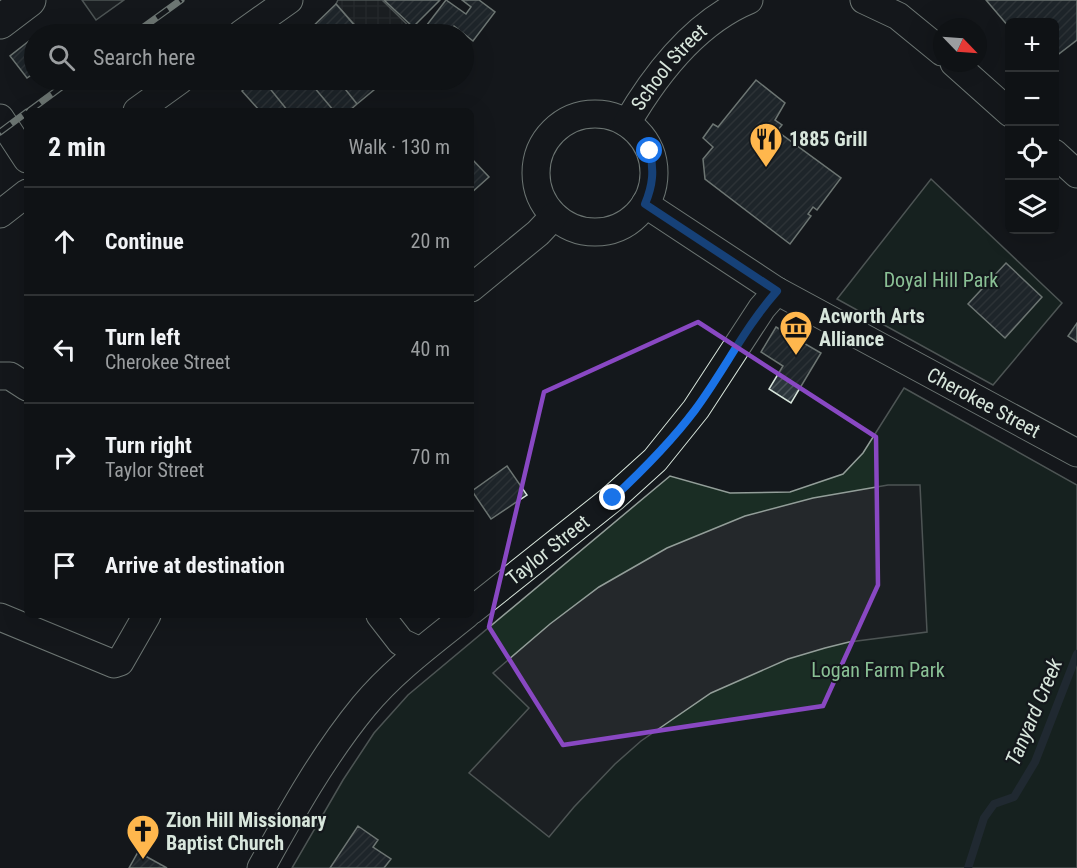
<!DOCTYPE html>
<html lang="en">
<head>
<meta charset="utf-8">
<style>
	body { margin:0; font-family:"Roboto Condensed",sans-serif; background:#181b1e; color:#f1f3f6 }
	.controls { position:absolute; right:18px; top:18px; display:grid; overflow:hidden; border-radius:9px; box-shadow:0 6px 24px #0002 }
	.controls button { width:54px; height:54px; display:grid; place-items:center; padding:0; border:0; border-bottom:2px solid #2f3234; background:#0f1215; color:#f1f3f6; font:30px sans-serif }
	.compass { position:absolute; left:933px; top:18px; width:54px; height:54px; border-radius:50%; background:#0f1215; box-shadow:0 6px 24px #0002; rotate:115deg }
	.stop { position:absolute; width:18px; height:18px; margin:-14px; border:4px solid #1a73e8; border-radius:50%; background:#fff }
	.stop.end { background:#1a73e8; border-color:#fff; box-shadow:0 2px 6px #0008 }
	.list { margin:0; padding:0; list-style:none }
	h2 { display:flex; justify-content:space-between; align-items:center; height:78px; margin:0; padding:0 24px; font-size:26px }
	h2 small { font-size:20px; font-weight:400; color:#9b9ea0 }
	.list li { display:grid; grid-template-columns:39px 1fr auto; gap:18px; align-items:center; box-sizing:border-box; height:108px; padding:0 24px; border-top:2px solid #2f3234 }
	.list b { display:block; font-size:22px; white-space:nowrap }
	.list p { margin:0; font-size:20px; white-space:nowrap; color:#9b9ea0 }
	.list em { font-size:20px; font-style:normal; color:#9b9ea0 }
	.icon { flex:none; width:33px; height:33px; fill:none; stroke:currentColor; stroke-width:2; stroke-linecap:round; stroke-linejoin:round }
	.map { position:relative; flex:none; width:1077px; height:868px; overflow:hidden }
	.search { position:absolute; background:#0f1215; box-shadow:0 6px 24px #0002; left:24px; top:24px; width:450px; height:66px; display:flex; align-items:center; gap:15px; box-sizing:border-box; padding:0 21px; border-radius:33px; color:#9b9ea0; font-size:22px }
	.panel { position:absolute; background:#0f1215; box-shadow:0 6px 24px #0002; left:24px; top:108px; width:450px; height:510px; border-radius:9px }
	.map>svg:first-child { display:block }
	.park { fill:#1a2d24; stroke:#939e99; stroke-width:1.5 }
	.parking { fill:#24282b; stroke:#939e99; stroke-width:1.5 }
	.plaza { fill:url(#plaza-grid); stroke:#939e99; stroke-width:1.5 }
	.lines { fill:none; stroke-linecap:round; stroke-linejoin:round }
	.stream { stroke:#2f3f4d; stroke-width:8 }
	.building { fill:url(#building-hatch); stroke:#d8e6dc; stroke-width:1.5 }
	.minor-casing { stroke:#d8e6dc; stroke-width:29 }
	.major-casing { stroke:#d8e6dc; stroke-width:35 }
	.minor { stroke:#14181c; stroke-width:27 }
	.major { stroke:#14181c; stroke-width:33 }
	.rail-casing { stroke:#d8e6dc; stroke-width:7 }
	.rail { stroke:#14181c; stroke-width:4.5; stroke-dasharray:14; stroke-linecap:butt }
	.route { stroke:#1a73e8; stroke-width:8 }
	.marked { fill:none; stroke:#8948c3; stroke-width:4.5; stroke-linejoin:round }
	.labels { text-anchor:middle; stroke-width:4.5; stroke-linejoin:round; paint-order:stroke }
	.street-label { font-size:20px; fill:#d8e6dc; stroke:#14181c }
	.poi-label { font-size:20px; font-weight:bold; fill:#d8e6dc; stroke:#14181c; text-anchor:start }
	.park-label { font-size:20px; fill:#8ac095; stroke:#14181c }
	.water-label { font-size:21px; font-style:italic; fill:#d8e6dc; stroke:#14181c }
</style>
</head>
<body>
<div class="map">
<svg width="1077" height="868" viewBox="0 0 1077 868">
	<defs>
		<pattern id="plaza-grid" width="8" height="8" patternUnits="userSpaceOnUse" patternTransform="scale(1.5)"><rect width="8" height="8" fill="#24282b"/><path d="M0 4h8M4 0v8" fill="none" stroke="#393d3f"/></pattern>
		<pattern id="building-hatch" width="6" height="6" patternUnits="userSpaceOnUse" patternTransform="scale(1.5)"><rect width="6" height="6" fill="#2c363c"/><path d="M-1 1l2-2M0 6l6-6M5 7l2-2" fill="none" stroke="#4a5358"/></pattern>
	</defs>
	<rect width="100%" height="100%" fill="#14181c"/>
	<path class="park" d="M931 179 1062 303 993 385 837 299Z
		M904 388 1077 485V868H292L343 780 374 733 408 695 670 476 730 493 790 492 843 474 863 453Z"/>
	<path class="parking" d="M82 0H124L96 20Z
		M888 485H920L927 632 849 642 825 648 788 659 711 693 641 741 615 764 574 807 549 837 469 773 529 708 493 673 550 624 599 587 667 548 745 516 813 498Z"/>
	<path class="plaza" d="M338 0H382L417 34H363L336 4Z"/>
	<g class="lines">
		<path class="stream" d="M968 868 984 818 994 804 1014 797 1035 762 1077 654"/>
	</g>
	<path class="building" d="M384 0H440L413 27Z
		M446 0 466 14 471 7 462 0H479L495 12 473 41 454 26 448 34H420Z
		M986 0H1077V40L1055 57 1058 61 1054 64V22H1010V33L1007 30 1009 27Z
		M336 4 362 34H305Z
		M29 41 34 48V73L27 78 10 56Z
		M253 80H263L288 111H260L242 91Z
		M263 80H308L334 111H288Z
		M308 80H338L357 104 349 111H334Z
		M338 80H386L357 104Z
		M756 80 785 103 775 120 782 125 777 131 841 178 817 210 813 207 808 214 811 216 790 244 705 179 703 159 713 147 703 138 713 124 718 127Z
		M471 158 489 177 471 193Z
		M1006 263 1042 297 1005 338 968 304Z
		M1077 323V342L1068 336Z
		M776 327 821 353 791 403 769 389 783 366 761 352Z
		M507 466 527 495 491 519 472 491Z
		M358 826 378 840 373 847 391 859 384 868H330Z
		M138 852 167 868H129Z"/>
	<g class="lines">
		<defs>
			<g id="minor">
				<path d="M864 0 898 16 942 52"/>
				<path d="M241 34 289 0"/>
				<path d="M954 63 1010 113"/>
				<path d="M137 111 180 80"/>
				<circle cx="595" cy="173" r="59"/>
				<path d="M0 118 27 159"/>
				<path id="s1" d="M627 123C655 75 696 22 749 0"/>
				<path d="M1054 153 1077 174"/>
				<path id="s2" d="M645 204 777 291 1077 453"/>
				<path d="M0 214 27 193"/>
				<path d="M471 288 538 233 554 216"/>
				<path d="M0 376H10L27 387"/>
				<path id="s3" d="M471 611 613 498 655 460 696 409 762 308 777 291"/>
				<path d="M380 615 401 642 420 651"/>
				<path d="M0 617 114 664 120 662 147 615"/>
				<path d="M261 868C292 812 323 756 364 706 393 671 431 643 466 615"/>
			</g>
			<path id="major" d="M0 22 29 0"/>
		</defs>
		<use href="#minor" class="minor-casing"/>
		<use href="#major" class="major-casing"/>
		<use href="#minor" class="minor"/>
		<use href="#major" class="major"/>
		<defs>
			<path id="rail" d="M134 34 181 0
				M29 111 71 80
				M0 132 27 112"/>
		</defs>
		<use href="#rail" class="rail-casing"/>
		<use href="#rail" class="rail"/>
	</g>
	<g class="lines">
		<path class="route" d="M613 498C643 470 671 442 695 410 724 371 745 327 777 291L645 204C653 185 654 171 650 151"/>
	</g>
	<path d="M0 0H1077V868H0ZM698 322 876 437 878 585 823 706 563 745 489 627 544 392Z" fill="#14181c" fill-opacity=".55" fill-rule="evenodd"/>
	<path class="marked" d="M698 322 876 437 878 585 823 706 563 745 489 627 544 392Z"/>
	<defs>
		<symbol id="restaurant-pin" viewBox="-11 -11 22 30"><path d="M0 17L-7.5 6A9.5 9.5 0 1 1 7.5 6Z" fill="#ffb74d" stroke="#14181c"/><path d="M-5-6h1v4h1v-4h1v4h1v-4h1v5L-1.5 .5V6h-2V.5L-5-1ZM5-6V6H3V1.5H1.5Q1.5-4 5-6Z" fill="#111"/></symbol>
		<symbol id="museum-pin" viewBox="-11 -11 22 30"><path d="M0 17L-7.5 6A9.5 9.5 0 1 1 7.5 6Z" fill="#ffb74d" stroke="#14181c"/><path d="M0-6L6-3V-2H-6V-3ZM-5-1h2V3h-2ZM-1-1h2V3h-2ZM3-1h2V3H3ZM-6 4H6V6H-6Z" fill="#111"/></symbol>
		<symbol id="church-pin" viewBox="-11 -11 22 30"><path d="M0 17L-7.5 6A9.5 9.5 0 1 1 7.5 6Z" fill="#ffb74d" stroke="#14181c"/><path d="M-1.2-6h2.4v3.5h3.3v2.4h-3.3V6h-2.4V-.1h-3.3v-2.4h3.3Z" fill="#111"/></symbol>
	</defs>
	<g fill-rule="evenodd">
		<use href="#restaurant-pin" x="747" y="120" width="38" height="52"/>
		<use href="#museum-pin" x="777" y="308" width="38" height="52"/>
		<use href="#church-pin" x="124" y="812" width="38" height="52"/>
	</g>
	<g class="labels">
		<g class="street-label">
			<text dy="7" stroke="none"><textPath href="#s1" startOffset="70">School Street</textPath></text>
			<text dy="7" stroke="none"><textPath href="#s2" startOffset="393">Cherokee Street</textPath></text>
			<text dy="7" stroke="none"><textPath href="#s3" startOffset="98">Taylor Street</textPath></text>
		</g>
		<g class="poi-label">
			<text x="789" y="146">1885 Grill</text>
			<text x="819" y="323">Acworth Arts<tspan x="819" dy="23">Alliance</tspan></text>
			<text x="166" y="827">Zion Hill Missionary<tspan x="166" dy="23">Baptist Church</tspan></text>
		</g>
		<g class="park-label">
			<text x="941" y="287">Doyal Hill Park</text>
			<text x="878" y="677">Logan Farm Park</text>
		</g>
		<g class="water-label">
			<text transform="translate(1034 712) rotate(-67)" y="7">Tanyard Creek</text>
		</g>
	</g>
</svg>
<div class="controls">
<button>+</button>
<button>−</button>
<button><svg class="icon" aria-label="locate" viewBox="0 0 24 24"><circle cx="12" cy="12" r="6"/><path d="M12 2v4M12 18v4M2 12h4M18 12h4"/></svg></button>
<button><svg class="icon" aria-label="layers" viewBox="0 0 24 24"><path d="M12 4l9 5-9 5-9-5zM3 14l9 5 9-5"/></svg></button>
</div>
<svg class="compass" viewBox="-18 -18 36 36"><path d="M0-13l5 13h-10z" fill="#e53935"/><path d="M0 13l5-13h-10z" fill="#9b9ea0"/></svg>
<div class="stop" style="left:650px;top:151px"></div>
<div class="stop end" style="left:613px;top:498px"></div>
<div class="search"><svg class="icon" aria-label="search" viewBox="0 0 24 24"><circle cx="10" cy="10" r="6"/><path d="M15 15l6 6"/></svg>Search here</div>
<section class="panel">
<h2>2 min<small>Walk · 130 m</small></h2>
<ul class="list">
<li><svg class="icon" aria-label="ahead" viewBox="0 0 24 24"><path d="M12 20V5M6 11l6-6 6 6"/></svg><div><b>Continue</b></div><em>20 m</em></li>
<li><svg class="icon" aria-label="left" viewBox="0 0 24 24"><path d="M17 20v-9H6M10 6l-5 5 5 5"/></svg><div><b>Turn left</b><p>Cherokee Street</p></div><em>40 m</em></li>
<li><svg class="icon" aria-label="right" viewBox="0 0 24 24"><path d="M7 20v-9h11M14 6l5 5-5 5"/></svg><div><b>Turn right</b><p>Taylor Street</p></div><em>70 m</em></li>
<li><svg class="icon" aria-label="arrive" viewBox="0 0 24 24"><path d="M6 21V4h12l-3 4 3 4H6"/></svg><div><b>Arrive at destination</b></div></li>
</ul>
</section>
</div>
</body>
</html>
